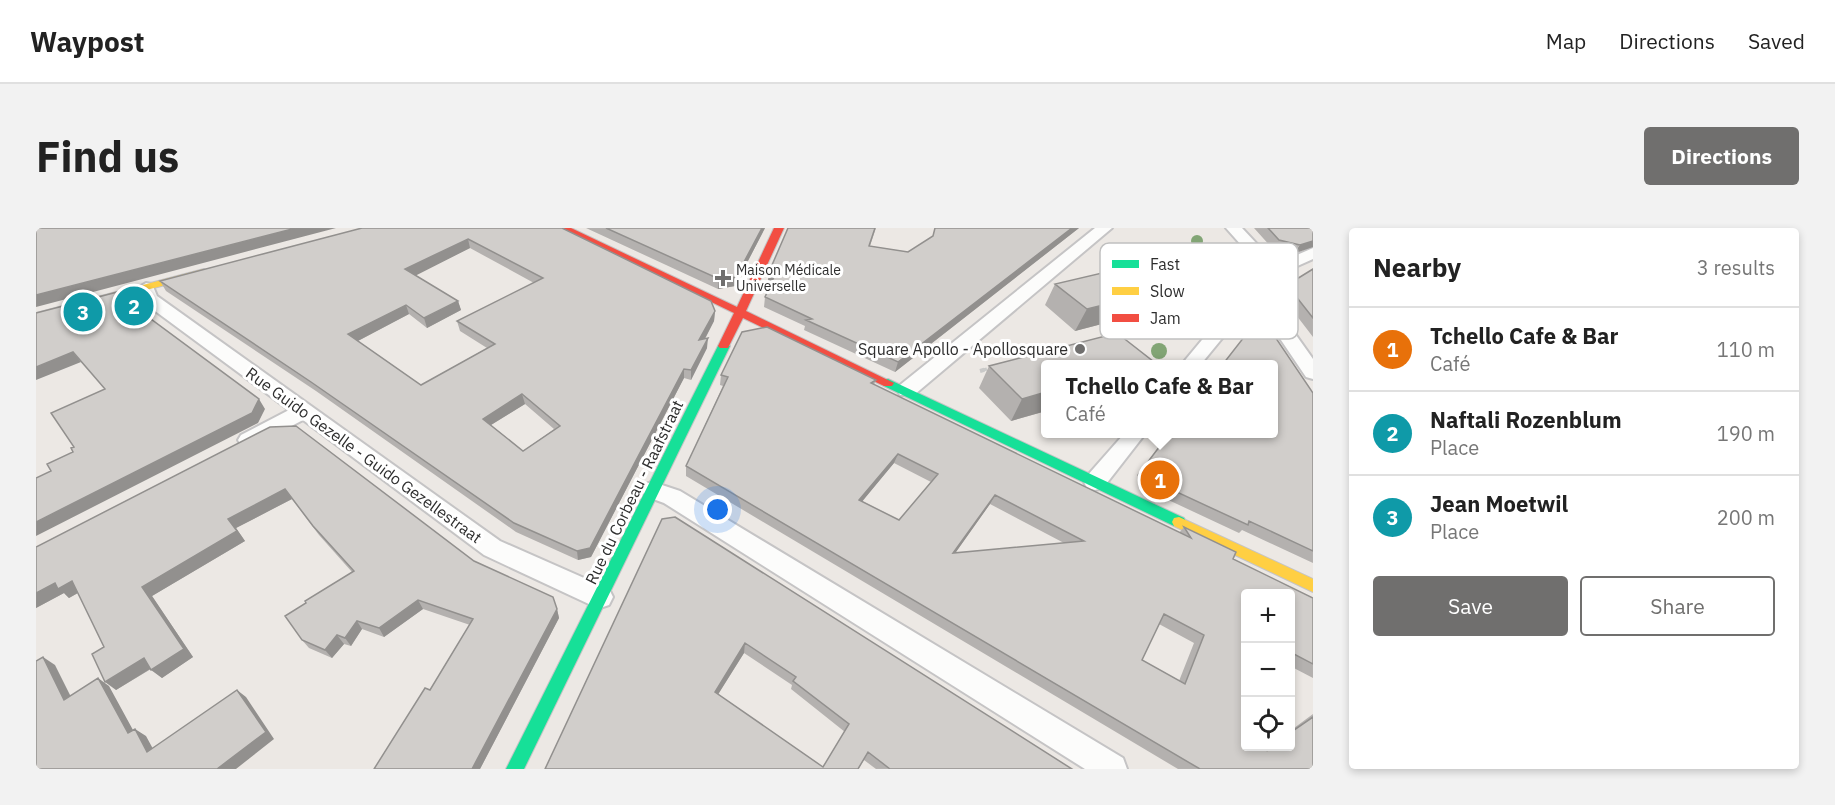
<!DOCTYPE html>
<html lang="en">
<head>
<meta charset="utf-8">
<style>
	body { margin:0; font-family:"IBM Plex Sans",sans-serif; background:#f2f2f2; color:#222 }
	.controls { position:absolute; right:18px; bottom:18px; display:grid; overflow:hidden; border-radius:6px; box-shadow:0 3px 9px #0003 }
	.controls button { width:54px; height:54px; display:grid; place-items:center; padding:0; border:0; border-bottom:2px solid #e0e0e0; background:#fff; color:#222; font:30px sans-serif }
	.you { position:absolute; left:682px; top:282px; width:21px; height:21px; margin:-15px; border:4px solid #fff; border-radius:50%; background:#1a73e8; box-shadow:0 0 0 9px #1a73e833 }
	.badge { display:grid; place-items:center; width:39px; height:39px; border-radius:50%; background:#706f6e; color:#fff; font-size:20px; font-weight:700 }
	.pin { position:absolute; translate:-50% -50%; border:3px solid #fff; box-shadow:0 2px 6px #0006 }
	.popup { position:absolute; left:1005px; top:132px; width:237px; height:78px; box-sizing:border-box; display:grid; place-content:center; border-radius:6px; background:#fff; filter:drop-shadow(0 2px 4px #0005); font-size:20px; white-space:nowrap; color:#767676 }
	.popup b { font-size:22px; color:#222 }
	.popup::after { content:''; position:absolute; left:50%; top:100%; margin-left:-12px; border:12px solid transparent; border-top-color:#fff }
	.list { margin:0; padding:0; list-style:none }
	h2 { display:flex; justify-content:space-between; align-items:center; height:78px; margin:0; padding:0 24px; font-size:26px }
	h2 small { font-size:20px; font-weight:400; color:#767676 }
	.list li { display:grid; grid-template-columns:39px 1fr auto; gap:18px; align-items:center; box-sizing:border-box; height:84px; padding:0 24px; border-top:2px solid #e0e0e0 }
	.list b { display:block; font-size:22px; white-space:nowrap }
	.list p { margin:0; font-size:20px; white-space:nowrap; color:#767676 }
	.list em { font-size:20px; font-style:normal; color:#767676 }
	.actions { display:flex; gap:12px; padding:18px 24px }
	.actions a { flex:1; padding:14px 0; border:2px solid #706f6e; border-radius:6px; text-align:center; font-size:21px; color:#706f6e }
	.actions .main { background:#706f6e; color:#fff }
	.icon { flex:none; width:33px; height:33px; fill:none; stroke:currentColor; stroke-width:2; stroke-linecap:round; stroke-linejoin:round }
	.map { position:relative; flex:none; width:1277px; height:541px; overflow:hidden; border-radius:6px }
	header { display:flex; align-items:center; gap:36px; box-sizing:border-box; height:84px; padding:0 30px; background:#fff; border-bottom:2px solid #e0e0e0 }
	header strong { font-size:28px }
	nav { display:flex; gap:33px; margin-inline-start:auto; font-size:21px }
	.intro { display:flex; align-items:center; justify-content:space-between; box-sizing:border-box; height:144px; padding:0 36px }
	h1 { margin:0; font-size:42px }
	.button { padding:15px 27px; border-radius:6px; background:#706f6e; color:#fff; font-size:21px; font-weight:700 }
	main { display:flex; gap:36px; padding:0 36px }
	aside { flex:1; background:#fff; border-radius:6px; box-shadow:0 3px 9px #0003 }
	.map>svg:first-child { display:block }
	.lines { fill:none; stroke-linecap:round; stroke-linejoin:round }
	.street-casing { stroke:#c5c4c5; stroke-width:4 }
	.fast-casing { stroke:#c5c4c5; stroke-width:2 }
	.slow-casing { stroke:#c5c4c5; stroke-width:2 }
	.jam-casing { stroke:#c5c4c5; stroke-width:2 }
	.path-far1 { stroke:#c9c9c8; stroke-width:3; stroke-dasharray:4 2; stroke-linecap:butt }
	.path { stroke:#c9c9c8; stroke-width:4; stroke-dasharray:4.5 3; stroke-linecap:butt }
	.street { fill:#fcfcfb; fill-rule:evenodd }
	.fast { fill:#16e098; fill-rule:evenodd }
	.slow { fill:#ffcf43; fill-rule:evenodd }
	.jam { fill:#f24e42; fill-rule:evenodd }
	.tree { fill:#82a575 }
	.wall { fill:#b4b1af; fill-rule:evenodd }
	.shaded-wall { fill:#92908e }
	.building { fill:#d1cecb; stroke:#92908e; stroke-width:1.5; fill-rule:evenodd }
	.poi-dot { fill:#706f6e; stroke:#fff; stroke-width:2 }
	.labels { text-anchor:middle; stroke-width:6; stroke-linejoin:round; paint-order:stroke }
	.far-poi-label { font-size:14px; fill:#2e2e2e; stroke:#fff; text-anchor:start }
	.poi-label { font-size:16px; fill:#2e2e2e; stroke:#fff; text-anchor:end }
	.street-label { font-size:16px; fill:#2e2e2e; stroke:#fff }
	.key { fill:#fff; stroke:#c0c0c0; stroke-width:1.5 }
	.key-label { font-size:16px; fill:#2e2e2e }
</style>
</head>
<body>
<header>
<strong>Waypost</strong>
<nav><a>Map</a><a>Directions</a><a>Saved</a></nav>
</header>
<div class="intro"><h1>Find us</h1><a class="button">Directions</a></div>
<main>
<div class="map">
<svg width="1277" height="541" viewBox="0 0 1277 541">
	<rect width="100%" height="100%" fill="#ece8e4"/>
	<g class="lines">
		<defs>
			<path id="street" d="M1059 0H1076L878 167H864L861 162 864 157Z
				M1190 0H1206L1235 31 1254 30 1277 20V31L1257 40 1238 41 1233 69 1277 131V151L1270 149 1228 87 1197 97 1165 136H1146L1185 89 1214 81 1215 67 1223 37Z
				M110 55 116 56 121 68 464 313 573 361 577 369 573 377 564 380 555 377 448 327 267 192 219 217 212 219 205 217 202 212 205 207 253 182 107 74 102 60Z
				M1088 206H1109L1067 260 1059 262 1051 260 1048 254 1051 248Z
				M617 254 644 263 1087 530 1091 541H1049L628 275 609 268 606 262 609 256Z"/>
			<path id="fast" d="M688 115 694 118 488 541H470L682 118Z
				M852 151 1148 290 1150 294 1148 298H1138L848 158 846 155 848 152Z"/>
			<path id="slow" d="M168 41 173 44 171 46 0 91V85Z
				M1143 289 1277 351V364L1138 298 1136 294 1138 290Z"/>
			<path id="jam" d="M523 0H535L701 79 738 0H748L710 83 858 155 856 158H848L707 90 692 120H684L682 118 698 85Z"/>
		</defs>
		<use href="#street" class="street-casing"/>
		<use href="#fast" class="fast-casing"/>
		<use href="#slow" class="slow-casing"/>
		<use href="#jam" class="jam-casing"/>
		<path class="path-far1" d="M947 142 951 141"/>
		<path class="path" d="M944 143 951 141"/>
		<use href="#street" class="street"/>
		<use href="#fast" class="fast"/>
		<use href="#slow" class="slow"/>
		<use href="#jam" class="jam"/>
	</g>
	<g class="tree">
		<circle cx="1161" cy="13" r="6"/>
		<circle cx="1208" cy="33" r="7"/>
		<circle cx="1179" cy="36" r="7"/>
		<circle cx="1199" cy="61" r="7"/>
		<circle cx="106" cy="77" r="7"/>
		<circle cx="1123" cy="123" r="8"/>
	</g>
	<path class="wall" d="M326 0H526L679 83 678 93 669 111 671 120 655 152 648 150 555 329 542 332 480 304 280 163 130 63 124 53ZM434 20 498 55 421 93 424 103 451 120 385 157 322 113 373 86 391 100 425 82 422 73 379 47ZM489 176 518 201 487 223 455 197Z
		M550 0H729L699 58 682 61Z
		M840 0 834 18 872 24 1043 0 859 144 768 102 769 98 728 79 729 69 737 53H732L733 44Z
		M1218 0H1277L1257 26 1237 21Z
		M1277 41V109L1244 66 1251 57Z
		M1019 56 1150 74 1039 103 1009 77Z
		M1081 105 1118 134 1117 136H1010V183L975 193 943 160 953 138Z
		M685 147 840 152 838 157 1143 305 1148 299 1197 331 1277 370V450L1254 438V366L1209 519H1254V503L1277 486V541H1142L650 248V238L687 158 684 157ZM858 235 895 254 863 292 826 273ZM954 276 1028 315 919 325ZM1123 396 1158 415 1143 453 1106 432Z
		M1277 165V335L1206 302 1203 305 1111 262 1101 247 1133 206Z
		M234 199 438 333 521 381 523 390 444 541H338L394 462 434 397 387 381 348 409 326 401 315 418 308 416 296 430 273 420 266 412 270 375 316 344 283 307 256 271 200 300 209 313 116 368 157 429 126 450 115 441 80 462 68 419 42 365 33 370 28 365 0 380V319Z
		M626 291 1036 541H840L828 532 822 541H509ZM708 425 756 457 755 461 809 504 787 539 682 466Z"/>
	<path class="shaded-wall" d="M260 0H300L0 79V67Z
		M726 0H729L699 58 682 61 683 51Z
		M1036 0H1043L859 144 862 134Z
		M432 11 434 20 373 51 369 41Z
		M1277 13V19L1257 26 1264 17Z
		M741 42 740 52 732 53 733 44Z
		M1165 53 1150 74 1039 103 1051 81Z
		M97 60 103 70 105 75 99 83 92 74Z
		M422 73 425 82 391 100 388 90Z
		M370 77 373 86 316 116 312 106Z
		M679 83 678 93 663 122V112Z
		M672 110 671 120 655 152V142Z
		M37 124 45 134 0 152V139Z
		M648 141V150L555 329 542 332 541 323Z
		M1010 164V183L975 193 986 171Z
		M486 166 489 176 450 200 447 191Z
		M223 171 229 181 222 195 0 308V294Z
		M862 226 858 235 820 281 823 272Z
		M249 261 256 271 200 300 209 313 116 368 157 429 126 450 115 442 106 359 192 291Z
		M959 267 954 276 913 334 917 325Z
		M36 353 47 362 33 370 28 365 0 380V365L19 355Z
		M382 372 387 381 348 409 343 400Z
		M521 381 523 390 444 541H436Z
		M321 393 326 401 315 418 309 410Z
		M301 407 308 416 296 430 289 422Z
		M709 415 708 425 678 473 679 464Z
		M7 429 19 437 40 479 28 472Z
		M108 430 119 438 80 462 69 454Z
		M62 450 73 458 103 513 92 505Z
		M201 462 210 469 238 511 200 541H181Z
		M99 501 110 508 122 530 111 524Z"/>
	<path class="building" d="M0 0H260L0 67Z
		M326 0H526L675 73 679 83 663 112 672 110 655 142 648 141 554 320 541 323 478 295 275 154 124 53ZM432 11 507 50 421 93 459 116 385 157 312 106 370 77 388 90 422 73 369 41ZM486 166 524 198 487 223 447 191Z
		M570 0H726L700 49 683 51Z
		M752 0H839L833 18 872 24 897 8 899 0H1036L862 134 770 92 776 91 729 69 741 42 733 44Z
		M1232 0H1277V13L1264 17 1243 12Z
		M1130 30 1165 53 1051 81 1019 56Z
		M1277 41V90L1251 57Z
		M97 60 98 65 92 74 223 171 216 185 0 294V250L15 243 11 236 37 224 35 220 38 219 15 185 69 161 37 124 0 139V85Z
		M1219 95 1231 97 1277 165V323L1213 293 1212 297 1117 253 1108 239 1133 206H1238V136H1187Z
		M731 99 840 152 835 155 1155 310 1148 299 1200 324 1197 331 1277 370V436L1254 424V366H1209V519H1233L1232 522 1237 519H1254V505L1277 489V541H1164L650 238 692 149 685 147 706 104ZM862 226 902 246 863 292 823 272ZM959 267 1048 313 917 325ZM1128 386 1168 407 1149 456 1106 432Z
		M1081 105 1118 134 1110 136H1010V164L986 171 953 138Z
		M260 198 438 333 517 369 521 381 436 541H338L389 460 394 462 437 391 382 372 343 400 321 393 309 410 301 407 289 422 266 412 249 388 270 375 269 373 318 343 277 298 249 261 192 291 201 303 106 359 148 421 115 442 108 430 69 454 56 426 68 419 36 353 22 361 19 355 0 365V319L234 199Z
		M639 289 1036 541H854L832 524 822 541H509L626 291ZM709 415 760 449 757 453 813 496 787 539 679 464Z
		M7 429 28 472 62 450 92 505 99 501 111 524 201 462 230 504 181 541H0V433Z"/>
	<g class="poi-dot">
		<path d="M684 41h6v6h6v6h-6v6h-6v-6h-6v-6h6z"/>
		<circle cx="1044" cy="121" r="6"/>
	</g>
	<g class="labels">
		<g class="far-poi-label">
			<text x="700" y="47">Maison Médicale<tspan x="700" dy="16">Universelle</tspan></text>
		</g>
		<g class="poi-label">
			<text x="1032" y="127">Square Apollo - Apollosquare</text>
		</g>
		<g class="street-label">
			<text transform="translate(328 227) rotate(36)" y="6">Rue Guido Gezelle - Guido Gezellestraat</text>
			<text transform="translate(598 264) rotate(-64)" y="6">Rue du Corbeau - Raafstraat</text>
		</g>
	</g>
	<rect x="1064" y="15" width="198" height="96" rx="9" class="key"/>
	<rect x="1076" y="32" width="27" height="8" fill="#16e098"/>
	<rect x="1076" y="59" width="27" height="8" fill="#ffcf43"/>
	<rect x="1076" y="86" width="27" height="8" fill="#f24e42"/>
	<g class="key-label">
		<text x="1114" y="42">Fast</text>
		<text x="1114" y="69">Slow</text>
		<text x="1114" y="96">Jam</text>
	</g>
</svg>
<div class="controls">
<button>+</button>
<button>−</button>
<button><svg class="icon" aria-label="locate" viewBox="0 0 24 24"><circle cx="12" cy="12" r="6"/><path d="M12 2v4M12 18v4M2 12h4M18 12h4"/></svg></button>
</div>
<div class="you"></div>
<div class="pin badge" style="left:1124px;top:252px;background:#e8710a">1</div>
<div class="popup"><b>Tchello Cafe &amp; Bar</b>Café</div>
<div class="pin badge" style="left:98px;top:78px;background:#0f9aa8">2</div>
<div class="pin badge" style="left:47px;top:84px;background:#0f9aa8">3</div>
</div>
<aside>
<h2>Nearby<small>3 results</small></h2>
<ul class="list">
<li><span class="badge" style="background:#e8710a">1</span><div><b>Tchello Cafe &amp; Bar</b><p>Café</p></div><em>110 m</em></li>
<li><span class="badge" style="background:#0f9aa8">2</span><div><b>Naftali Rozenblum</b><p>Place</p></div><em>190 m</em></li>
<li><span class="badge" style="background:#0f9aa8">3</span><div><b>Jean Moetwil</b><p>Place</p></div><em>200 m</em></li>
</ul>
<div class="actions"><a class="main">Save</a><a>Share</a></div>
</aside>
</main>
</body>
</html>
